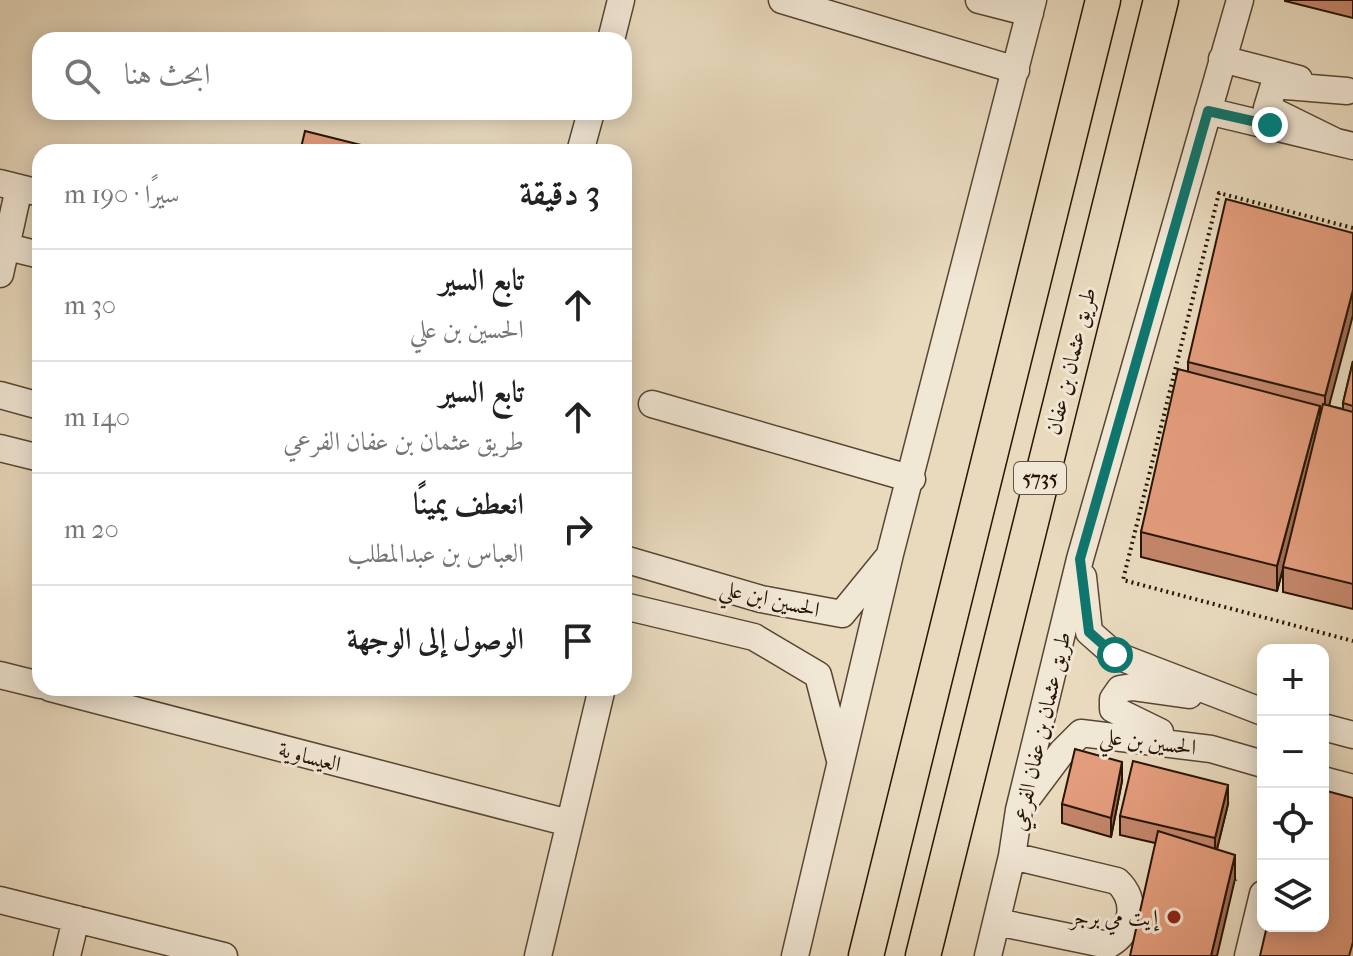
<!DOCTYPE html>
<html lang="ar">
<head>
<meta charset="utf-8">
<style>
	body { margin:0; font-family:"IM FELL French Canon",Amiri,serif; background:#f6f6f6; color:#222; direction:rtl }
	.controls { position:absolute; right:24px; bottom:24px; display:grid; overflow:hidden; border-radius:16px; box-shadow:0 4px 20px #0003 }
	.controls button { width:72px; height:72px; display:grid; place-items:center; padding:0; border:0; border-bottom:2px solid #e0e0e0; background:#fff; color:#222; font:40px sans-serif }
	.stop { position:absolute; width:24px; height:24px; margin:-18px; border:6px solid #0f766e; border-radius:50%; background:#fff }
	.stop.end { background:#0f766e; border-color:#fff; box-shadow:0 2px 8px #0008 }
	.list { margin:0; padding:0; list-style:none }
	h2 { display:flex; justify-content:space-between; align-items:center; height:104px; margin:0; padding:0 32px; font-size:34px }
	h2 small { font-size:26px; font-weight:400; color:#767676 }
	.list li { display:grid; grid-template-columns:52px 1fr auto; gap:24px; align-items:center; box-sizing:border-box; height:112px; padding:0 32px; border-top:2px solid #e0e0e0 }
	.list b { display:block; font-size:30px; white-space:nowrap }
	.list p { margin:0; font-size:26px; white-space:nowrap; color:#767676 }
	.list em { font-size:26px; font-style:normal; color:#767676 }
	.icon { flex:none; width:44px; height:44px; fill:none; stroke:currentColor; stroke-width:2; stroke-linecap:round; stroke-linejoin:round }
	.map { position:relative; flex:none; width:1353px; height:956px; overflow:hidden; direction:ltr }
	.search { position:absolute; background:#fff; box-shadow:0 4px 20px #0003; left:32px; top:32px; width:600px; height:88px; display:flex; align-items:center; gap:20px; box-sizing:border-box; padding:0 28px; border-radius:24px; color:#767676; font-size:30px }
	.panel { position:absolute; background:#fff; box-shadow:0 4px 20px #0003; left:32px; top:144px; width:600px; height:552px; border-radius:24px; direction:rtl }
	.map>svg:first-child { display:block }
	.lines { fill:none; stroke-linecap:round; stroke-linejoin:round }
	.minor-casing { stroke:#584632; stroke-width:29 }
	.major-casing { stroke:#281503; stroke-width:37 }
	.path { stroke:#281503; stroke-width:4; stroke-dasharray:2 4; stroke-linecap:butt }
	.minor { stroke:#f1e7d5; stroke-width:26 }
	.major { stroke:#e9dabe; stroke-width:34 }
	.wall { fill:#c3866b; stroke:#281503; stroke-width:2 }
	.shaded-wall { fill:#9f6d57; stroke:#281503; stroke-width:2 }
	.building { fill:#e39c7c; stroke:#281503; stroke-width:2 }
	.route { stroke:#0f766e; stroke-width:10 }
	.poi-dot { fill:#8f2418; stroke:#f1e7d5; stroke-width:3 }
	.labels { text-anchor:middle; stroke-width:6; stroke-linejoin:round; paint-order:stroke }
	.shield { fill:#f1e7d5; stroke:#645442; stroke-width:2 }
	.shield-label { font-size:20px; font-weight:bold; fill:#281503 }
	.street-label { font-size:22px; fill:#281503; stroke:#f1e7d5 }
	.poi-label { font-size:22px; fill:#281503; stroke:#f1e7d5; text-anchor:end }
</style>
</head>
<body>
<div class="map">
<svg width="1353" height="956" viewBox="0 0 1353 956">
	<rect width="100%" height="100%" fill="#e9dabe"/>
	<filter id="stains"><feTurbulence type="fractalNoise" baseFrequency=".0025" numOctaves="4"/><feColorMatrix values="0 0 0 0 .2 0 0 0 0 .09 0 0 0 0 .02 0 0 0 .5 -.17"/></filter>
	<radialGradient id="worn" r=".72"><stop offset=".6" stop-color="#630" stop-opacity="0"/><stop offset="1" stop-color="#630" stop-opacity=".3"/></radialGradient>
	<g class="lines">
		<defs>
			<path id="minor" d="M782 0 1016 70
				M979 0 1030 13
				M611 40 621 0
				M1222 59 1299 79
				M1208 111 1353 146
				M1334 141 1267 108 1274 85 1347 91
				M580 152 591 112
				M0 183 40 193
				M0 245 40 255
				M0 274 19 188
				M0 395 40 406
				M652 404 912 479
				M0 448 40 458
				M624 559 761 599 842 614 886 560
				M1083 577 1089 632 1115 655 1263 712
				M624 606 754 637 818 675 840 760
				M0 675 40 685
				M50 688 569 823
				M1323 727 1353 735
				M1160 732 1113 709V699L1120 689 1132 687 1189 695
				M1323 780 1353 788
				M1026 800 1062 752 1081 733 1211 749 1263 764
				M0 900 224 956
				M997 922 1108 945C1134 931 1138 900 1117 881L1012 856
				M67 956 76 919
				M538 956 602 688
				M795 956 890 554 1033 0
				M988 956 1012 856 1019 810 1080 559 1240 0
				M1248 956 1263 894"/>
			<path id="major" d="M866 956 1103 0
				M923 956 1161 0"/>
		</defs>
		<use href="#minor" class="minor-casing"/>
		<use href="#major" class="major-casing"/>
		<path class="path" d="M1353 228 1219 193 1123 580 1353 641"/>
		<use href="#minor" class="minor"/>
		<use href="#major" class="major"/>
	</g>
	<path class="wall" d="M1285 0H1353V18L1285 1Z
		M1353 233 1329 406 1343 409V403L1353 361V609L1283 592V568L1277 591 1141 557V532L1188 372V362Z
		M1122 781 1111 837 1062 823V804Z
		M1228 804 1217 849 1235 879 1155 843 1120 835V816Z"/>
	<path class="shaded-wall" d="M1353 290V315L1325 421V396Z
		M1320 406V431L1277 591V566Z
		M1122 762V781L1111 837V818Z
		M1228 785V804L1215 857V838Z
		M1235 855V879L1217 956H1211Z"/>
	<path class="building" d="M305 131 389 152H300Z
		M1226 199 1353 233V290L1325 396 1188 362Z
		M1353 361V406L1343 403Z
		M1178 369 1320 406 1277 566 1141 532Z
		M1323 404 1353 412V584L1283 567Z
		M1075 749 1122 762 1111 818 1062 804Z
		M1133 761 1228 785 1215 838 1120 816Z
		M1323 790 1353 798V942L1349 956H1260L1267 926H1323Z
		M1158 831 1235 855 1211 956H1130Z"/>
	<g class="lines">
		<path class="route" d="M1115 655 1089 632 1080 559 1208 111 1270 125"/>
	</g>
	<circle class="poi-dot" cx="1174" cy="917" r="8"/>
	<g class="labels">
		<rect class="shield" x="1014" y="462" width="52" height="32" rx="6"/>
		<g class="shield-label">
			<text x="1040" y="485">5735</text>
		</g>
		<g class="street-label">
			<text transform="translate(1070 361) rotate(-76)" y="8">طريق عثمان بن عفان</text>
			<text transform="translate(770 598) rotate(13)" y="8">الحسين ابن علي</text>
			<text transform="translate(1040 731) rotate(-77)" y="8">طريق عثمان بن عفان الفرعي</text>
			<text transform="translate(1148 741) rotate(7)" y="8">الحسين بن علي</text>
			<text transform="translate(310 756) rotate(15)" y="8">العيساوية</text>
		</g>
		<g class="poi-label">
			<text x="1158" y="925">إيت مي برجر</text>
		</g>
	</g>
	<rect width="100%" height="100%" filter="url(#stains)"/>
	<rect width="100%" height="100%" fill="url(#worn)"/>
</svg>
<div class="controls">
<button>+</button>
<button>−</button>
<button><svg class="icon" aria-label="locate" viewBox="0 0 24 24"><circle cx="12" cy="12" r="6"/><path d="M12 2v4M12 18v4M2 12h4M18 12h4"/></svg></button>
<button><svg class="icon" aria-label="layers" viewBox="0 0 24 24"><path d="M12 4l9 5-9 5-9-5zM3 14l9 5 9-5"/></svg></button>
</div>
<div class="stop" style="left:1115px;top:655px"></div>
<div class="stop end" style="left:1270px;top:125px"></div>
<div class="search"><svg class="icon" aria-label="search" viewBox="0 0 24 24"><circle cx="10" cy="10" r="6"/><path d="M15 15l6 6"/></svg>ابحث هنا</div>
<section class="panel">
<h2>3 دقيقة<small>سيرًا · 190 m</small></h2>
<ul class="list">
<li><svg class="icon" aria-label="ahead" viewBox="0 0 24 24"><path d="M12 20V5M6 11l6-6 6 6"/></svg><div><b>تابع السير</b><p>الحسين بن علي</p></div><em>30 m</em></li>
<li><svg class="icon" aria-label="ahead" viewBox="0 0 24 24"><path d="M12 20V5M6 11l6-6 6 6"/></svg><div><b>تابع السير</b><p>طريق عثمان بن عفان الفرعي</p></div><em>140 m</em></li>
<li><svg class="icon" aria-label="right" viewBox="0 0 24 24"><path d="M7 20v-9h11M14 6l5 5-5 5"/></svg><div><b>انعطف يمينًا</b><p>العباس بن عبدالمطلب</p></div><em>20 m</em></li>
<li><svg class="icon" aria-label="arrive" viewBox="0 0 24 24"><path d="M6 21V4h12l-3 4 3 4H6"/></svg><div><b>الوصول إلى الوجهة</b></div></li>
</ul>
</section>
</div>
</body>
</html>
